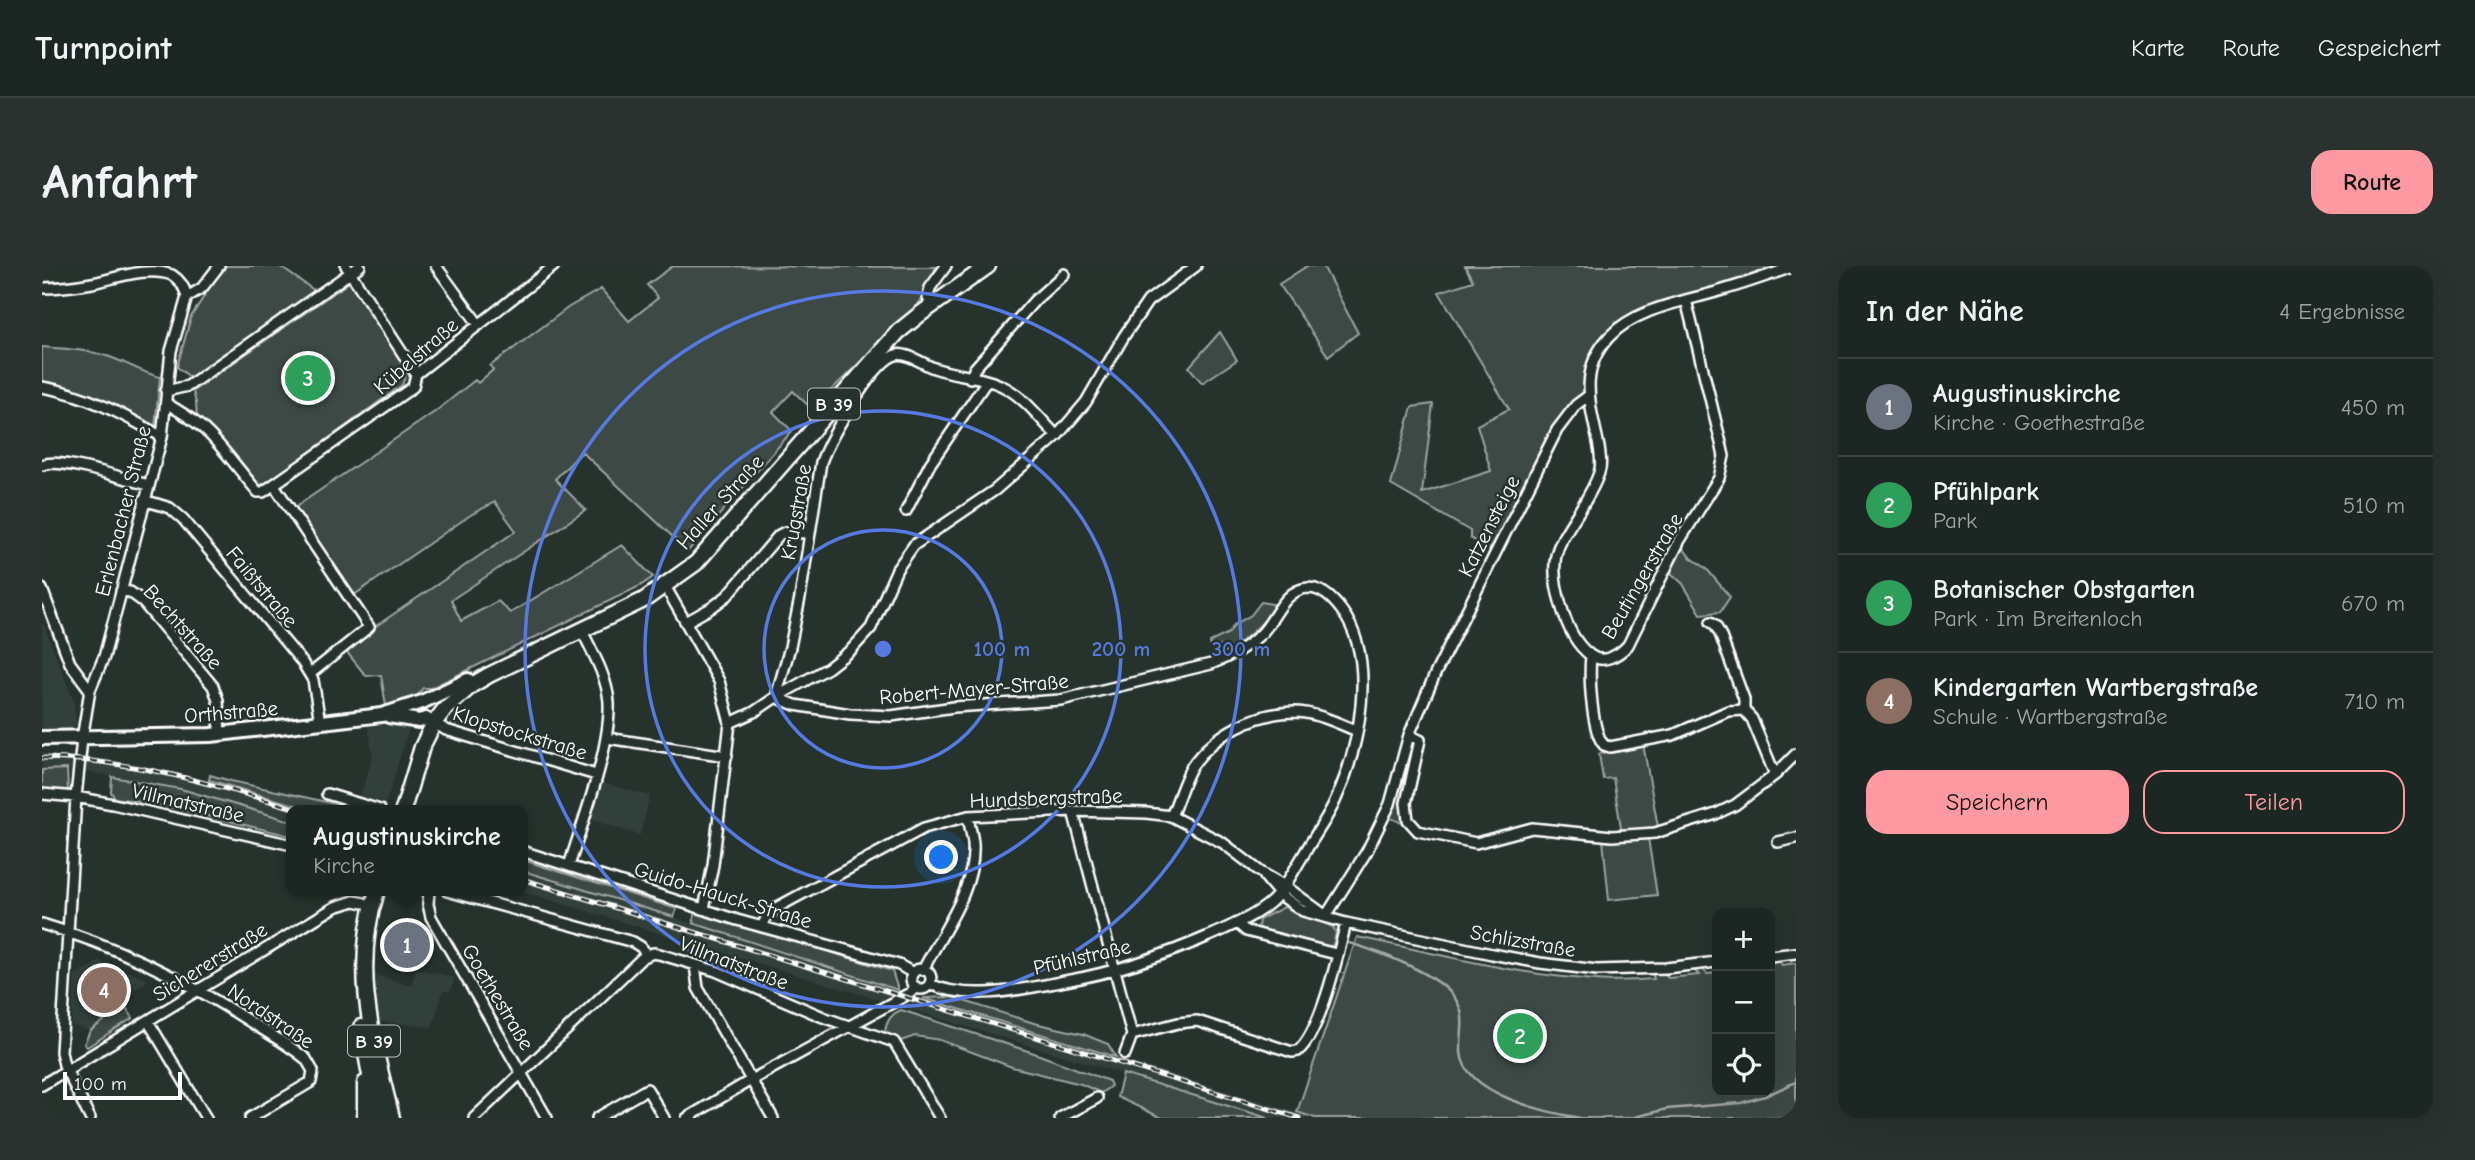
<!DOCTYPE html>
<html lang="de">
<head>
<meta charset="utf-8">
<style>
	body { margin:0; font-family:"Comic Neue",sans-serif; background:#29322f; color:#f1f3f6 }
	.controls { position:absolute; right:21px; bottom:21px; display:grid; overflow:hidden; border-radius:14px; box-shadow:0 7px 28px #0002 }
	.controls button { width:63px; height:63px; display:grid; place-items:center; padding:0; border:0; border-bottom:2px solid #3a4340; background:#1c2622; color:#f1f3f6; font:35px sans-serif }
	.scale { position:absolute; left:21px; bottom:18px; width:119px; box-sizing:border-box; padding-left:7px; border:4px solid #fff; border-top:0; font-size:19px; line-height:24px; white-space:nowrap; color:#fff; -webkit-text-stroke:5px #26332d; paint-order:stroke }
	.you { position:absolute; left:900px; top:592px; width:24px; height:24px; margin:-18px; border:5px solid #fff; border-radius:50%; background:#1a73e8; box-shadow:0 0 0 10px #1a73e833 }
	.badge { display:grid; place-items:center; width:46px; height:46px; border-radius:50%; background:#ff9aa2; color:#fff; font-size:23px; font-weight:700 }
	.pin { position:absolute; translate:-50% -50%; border:4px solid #fff; box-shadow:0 2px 7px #0006 }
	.popup { position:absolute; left:244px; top:539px; width:242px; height:91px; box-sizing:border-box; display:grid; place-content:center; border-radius:14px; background:#1c2622; filter:drop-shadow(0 2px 5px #0005); font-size:23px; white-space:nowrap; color:#a0a5a5 }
	.popup b { font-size:26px; color:#f1f3f6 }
	.popup::after { content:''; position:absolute; left:50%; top:100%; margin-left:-14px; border:14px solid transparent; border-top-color:#1c2622 }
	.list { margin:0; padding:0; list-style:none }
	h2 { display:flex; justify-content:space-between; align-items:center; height:91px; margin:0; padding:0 28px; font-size:30px }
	h2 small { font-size:23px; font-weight:400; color:#a0a5a5 }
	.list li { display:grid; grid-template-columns:46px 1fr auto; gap:21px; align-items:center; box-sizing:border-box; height:98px; padding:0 28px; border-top:2px solid #3a4340 }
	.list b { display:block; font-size:26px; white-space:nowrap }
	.list p { margin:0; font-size:23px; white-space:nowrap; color:#a0a5a5 }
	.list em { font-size:23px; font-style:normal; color:#a0a5a5 }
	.actions { display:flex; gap:14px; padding:21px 28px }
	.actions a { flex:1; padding:16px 0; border:2px solid #ff9aa2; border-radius:21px; text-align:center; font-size:24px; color:#ff9aa2 }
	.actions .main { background:#ff9aa2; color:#111 }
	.icon { flex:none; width:38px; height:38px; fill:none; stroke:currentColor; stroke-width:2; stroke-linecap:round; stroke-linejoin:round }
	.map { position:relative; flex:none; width:1754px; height:852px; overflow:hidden; border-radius:21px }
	header { display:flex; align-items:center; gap:42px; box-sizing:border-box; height:98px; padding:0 35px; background:#1c2622; border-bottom:2px solid #3a4340 }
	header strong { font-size:33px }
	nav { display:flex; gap:38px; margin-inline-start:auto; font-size:24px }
	.intro { display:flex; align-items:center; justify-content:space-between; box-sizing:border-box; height:168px; padding:0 42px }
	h1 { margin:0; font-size:49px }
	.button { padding:18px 32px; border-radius:21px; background:#ff9aa2; color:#111; font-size:24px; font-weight:700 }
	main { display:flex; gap:42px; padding:0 42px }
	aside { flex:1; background:#1c2622; border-radius:21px; box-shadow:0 7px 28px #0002 }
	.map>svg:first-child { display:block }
	.built { fill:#333f3a }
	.green { fill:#3e4944; stroke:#9ea4a2; stroke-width:2 }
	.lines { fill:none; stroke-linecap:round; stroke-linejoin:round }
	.stream { stroke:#a4a9a7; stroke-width:2.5 }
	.street-casing { stroke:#fff; stroke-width:14 }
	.secondary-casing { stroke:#fff; stroke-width:18 }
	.primary-casing { stroke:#fff; stroke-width:19 }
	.street { stroke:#26332d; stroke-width:9 }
	.secondary { stroke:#26332d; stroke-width:12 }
	.primary { stroke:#26332d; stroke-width:14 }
	.rail-casing { stroke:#fff; stroke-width:5 }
	.rail { stroke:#26332d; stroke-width:2.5; stroke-dasharray:8; stroke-linecap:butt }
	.ring { fill:none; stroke:#567ae2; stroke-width:3.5 }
	.labels { text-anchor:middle; stroke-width:5; stroke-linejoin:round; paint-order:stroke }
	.shield { fill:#26332d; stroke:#bec2c0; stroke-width:2 }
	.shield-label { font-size:19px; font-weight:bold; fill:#fff }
	.street-label { font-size:21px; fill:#fff; stroke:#26332d }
	.centre { fill:#567ae2; stroke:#26332d; stroke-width:3.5 }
	.ring-label { font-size:21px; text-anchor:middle; font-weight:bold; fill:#567ae2; stroke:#26332d; stroke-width:5; stroke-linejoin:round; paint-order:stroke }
</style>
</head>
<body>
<header>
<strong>Turnpoint</strong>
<nav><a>Karte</a><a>Route</a><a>Gespeichert</a></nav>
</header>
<div class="intro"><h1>Anfahrt</h1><a class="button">Route</a></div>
<main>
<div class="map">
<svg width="1754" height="852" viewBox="0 0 1754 852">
	<rect width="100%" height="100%" fill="#26332d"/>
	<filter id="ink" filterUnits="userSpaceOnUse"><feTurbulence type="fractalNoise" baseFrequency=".0143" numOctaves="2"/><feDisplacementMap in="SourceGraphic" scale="14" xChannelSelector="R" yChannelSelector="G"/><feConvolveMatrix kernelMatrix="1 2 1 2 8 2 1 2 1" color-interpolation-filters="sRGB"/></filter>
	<g filter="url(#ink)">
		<path class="built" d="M0 355 32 436 34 458 31 464 0 465Z
			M362 457 367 462 344 537 318 530 331 491 326 461Z
			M0 488 50 491 125 504 273 544H250L249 554 135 521 47 506 0 504Z
			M561 517 608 530 598 569 550 554Z
			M481 606 618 647 892 736 1273 852H1226L479 625H480Z
			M57 695 66 697 102 712 105 715 79 732 83 740 48 765 30 759 33 709Z
			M374 702 413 712 408 726 401 725 390 761 336 755 331 708 369 720Z"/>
		<path class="green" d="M181 0H237L276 27 149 112 135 101 149 51Z
			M631 0 894 1 876 39 770 143 751 125 731 146 750 165 646 285 540 186 513 213 544 244 409 334 419 355 456 335 468 347 580 279 611 311 598 320 389 422H381L374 432 344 440 339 409 324 410 303 384 334 360 474 265 453 236 430 248 312 329 252 242 394 145 433 114 436 117 451 104 448 100 527 41 559 23 587 55 616 32 605 19Z
			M1265 0H1281L1316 67 1286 90 1237 18Z
			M1423 0H1748L1614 41 1570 66 1553 87 1542 126 1528 139 1448 284 1428 272V265L1349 219 1370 141 1391 138 1380 227 1449 205 1435 159 1467 143 1397 26 1431 15Z
			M309 15 365 105 360 119 224 218 214 219 155 153 154 137 151 125Z
			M1178 66 1195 94 1160 117 1147 101Z
			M0 81C20 83 42 83 61 89 81 94 97 106 118 111L113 160 40 126 0 115Z
			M1641 282 1648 291 1664 302 1688 331 1678 346 1659 348 1641 318 1628 306Z
			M1219 336 1235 339C1219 360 1203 375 1181 387L1178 380 1169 381 1168 376 1187 367 1192 359 1209 349Z
			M1368 475 1373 478 1361 536 1363 558 1346 551Z
			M1601 478 1616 561 1580 568 1571 512 1561 513 1557 488Z
			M25 503 26 525 0 524V504Z
			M168 509 189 515 321 544H270L167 514Z
			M70 511 139 523 249 555V570L115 538 73 532 69 526Z
			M1606 572 1615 629 1567 634 1561 574Z
			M481 594 635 643 632 651 481 605Z
			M1242 641 1291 661 1294 667 1291 679 1287 681 1216 662 1217 654Z
			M654 645 850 705 856 724 651 657Z
			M1315 671C1393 687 1473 709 1553 714 1572 716 1592 714 1612 713L1610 707H1622L1626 712 1657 709 1651 703 1660 702 1665 708 1675 707V826H1728V700L1730 699 1728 694 1736 693 1740 699 1754 697V852H1273L1255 846Z
			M909 731 992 757 1041 768 1066 778 1074 791 881 732Z
			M83 740 91 752 45 781 42 778 48 765Z
			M859 744 992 787 1067 815 1069 820 1059 827 1039 818 970 801 898 774 873 770 859 775 843 767C844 755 849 748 859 744Z
			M1081 808 1226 852H1120L1075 831Z"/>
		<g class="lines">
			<path class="stream" d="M1307 677C1335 685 1399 708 1414 734 1425 751 1418 767 1419 786 1422 828 1503 846 1538 852
				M1589 852 1625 843 1699 837 1723 830 1754 816"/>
			<defs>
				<path id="street" d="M304 0 374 108
					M394 0 437 59
					M0 22C17 22 33 20 50 17 76 12 104 0 130 9 138 14 143 22 145 31
					M145 31 160 22 177 0
					M1644 34 1679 177 1682 190 1677 212 1638 274 1586 379C1577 389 1561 399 1548 389 1533 378 1524 357 1519 339 1503 284 1519 277 1545 232 1550 223 1556 213 1558 203 1560 193 1557 181 1555 171 1547 135 1538 102 1567 71 1593 43 1639 36 1674 26 1699 19 1725 10 1750 1H1754
					M890 39 886 32 888 22 904 0
					M928 112 933 102 993 34 1022 8
					M0 121C43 128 83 149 120 171
					M124 125 146 120 318 0
					M124 137C140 147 156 156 169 170 186 188 200 208 216 226H221L371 121 374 108 512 0
					M0 199C19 191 83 213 106 219
					M232 219 327 361 268 408
					M102 234 128 242 141 253 260 396 271 414 278 456
					M864 245 888 198 944 116
					M623 320 677 415 688 457 671 599 662 643
					M0 323 28 397 48 424
					M79 325 88 326 99 334 171 420 176 434 178 468
					M644 356 669 342 685 330 737 269 743 266 766 267
					M1669 356 1673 359 1678 368 1702 433V444
					M1549 390C1547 409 1549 465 1562 479L1568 481 1631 469 1686 445 1702 444 1710 453 1733 509
					M734 431 753 439 808 448 849 450 912 441 1019 434 1169 398C1188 391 1204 382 1219 368 1233 354 1242 323 1266 322 1281 322 1292 334 1300 345 1336 394 1317 482 1294 533 1286 552 1272 570 1262 588 1252 604 1243 623 1229 636 1213 650 1193 658 1174 667 1126 688 1075 706 1023 715 982 723 927 736 888 718
					M734 431 748 381 758 332 779 196C788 172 829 100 851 90 863 84 880 98 892 102 914 110 943 110 964 122 984 133 999 154 1015 170
					M392 457 404 464 554 509
					M688 457 712 446 734 431 786 402 809 384 829 362 855 303 872 279 953 224 1015 170 1044 136 1082 70 1106 35 1154 0
					M1367 469 1378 474 1364 537 1366 554 1376 565 1434 577 1490 562 1570 570 1613 567 1674 548 1693 539 1733 509 1754 488
					M565 472 685 490
					M0 528 34 531 71 538 250 579
					M285 528 338 544
					M1031 545 1090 769 1083 788
					M1129 550C1136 535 1141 515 1150 500 1173 467 1213 447 1252 446 1273 446 1296 457 1315 465
					M1736 576 1754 572
					M480 585 695 654 829 691 857 699 871 707
					M527 600C541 554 569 482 567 436 565 411 551 387 540 365
					M1223 611 1237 628 1261 645 1304 657 1450 688 1498 697 1555 704 1624 702 1675 696
					M387 625 386 638 389 651 505 852
					M405 625 591 676 599 681 605 689
					M1284 650 1325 585 1348 538 1367 469 1394 406 1515 164 1534 139 1546 130
					M1195 657 1204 665 1294 688
					M0 658C75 680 144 714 210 757 228 768 247 779 264 793L271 805 269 816 208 852
					M720 661 724 652 734 642 882 562 926 550 1031 545 1104 547 1129 550 1181 577 1220 607 1243 620 1284 650
					M1728 690 1754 687
					M653 699 656 722 731 852
					M869 713a10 10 0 1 1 20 0a10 10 0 1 1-20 0Z
					M881 704C901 664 934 623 931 577 930 568 927 558 926 550
					M106 755 164 852
					M1090 769 1136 757 1155 755 1250 786 1256 785C1279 766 1296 688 1304 657
					M0 819 293 641 312 635 322 637
					M48 852 22 799 19 786 34 531 40 473 48 424 62 391 120 171 129 85 145 31
					M432 852 600 692 611 687 617 688 674 705 781 751 852 776 898 852
					M555 852 605 823 622 852
					M645 852 709 814 868 727 874 721
					M1018 852 1055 832"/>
				<path id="secondary" d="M347 450 377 455 384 453
					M0 472 169 469 340 449 380 436 426 414"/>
				<path id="primary" d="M361 544 380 481 392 457 402 444 430 419 447 409 602 334 654 297 856 66 877 49 946 0
					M335 625C309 704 331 775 350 852
					M319 761 336 852
					M323 817V852"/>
			</defs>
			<use href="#street" class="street-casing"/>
			<use href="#secondary" class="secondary-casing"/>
			<use href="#primary" class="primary-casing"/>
			<use href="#street" class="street"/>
			<use href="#secondary" class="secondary"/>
			<use href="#primary" class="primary"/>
			<defs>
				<path id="rail" d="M0 492C89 493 174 519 258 544
					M480 613 1257 852"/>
			</defs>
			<use href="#rail" class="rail-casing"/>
			<use href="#rail" class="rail"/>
		</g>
	</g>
	<g class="ring">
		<circle cx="841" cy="383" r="119"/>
		<circle cx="841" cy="383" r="238"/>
		<circle cx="841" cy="383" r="358"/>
	</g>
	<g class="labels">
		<g class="shield">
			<rect x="766" y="122.5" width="52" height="31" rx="5"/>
			<rect x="306" y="759.5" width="52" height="31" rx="5"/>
		</g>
		<g class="shield-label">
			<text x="792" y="145">B 39</text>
			<text x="332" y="782">B 39</text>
		</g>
		<g class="street-label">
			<text transform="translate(374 90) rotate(-41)" y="7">Kübelstraße</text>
			<text transform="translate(678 236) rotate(-48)" y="7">Haller Straße</text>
			<text transform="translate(81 245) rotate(-76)" y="7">Erlenbacher Straße</text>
			<text transform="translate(754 246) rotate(-80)" y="7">Krugstraße</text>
			<text transform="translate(1447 260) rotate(-63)" y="7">Katzensteige</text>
			<text transform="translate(1600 310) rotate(-60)" y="7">Beutingerstraße</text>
			<text transform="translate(220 321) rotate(50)" y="7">Faißtstraße</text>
			<text transform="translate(141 361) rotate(48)" y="7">Bechtstraße</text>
			<text transform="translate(932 423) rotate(-5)" y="7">Robert-Mayer-Straße</text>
			<text transform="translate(189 446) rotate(-5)" y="7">Orthstraße</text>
			<text transform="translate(478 467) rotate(17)" y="7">Klopstockstraße</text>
			<text transform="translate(1004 532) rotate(-2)" y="7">Hundsbergstraße</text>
			<text transform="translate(146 537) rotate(13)" y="7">Villmatstraße</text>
			<text transform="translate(681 629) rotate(17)" y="7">Guido-Hauck-Straße</text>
			<text transform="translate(1481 675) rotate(10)" y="7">Schlizstraße</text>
			<text transform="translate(1040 691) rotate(-13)" y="7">Pfühlstraße</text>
			<text transform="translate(168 696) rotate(-32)" y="7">Sichererstraße</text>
			<text transform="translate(692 697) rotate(21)" y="7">Villmatstraße</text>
			<text transform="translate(456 731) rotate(59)" y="7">Goethestraße</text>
			<text transform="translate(229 750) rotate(34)" y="7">Nordstraße</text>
		</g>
	</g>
	<circle cx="841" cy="383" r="10" class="centre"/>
	<g class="ring-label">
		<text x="960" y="390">100 m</text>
		<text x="1079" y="390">200 m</text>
		<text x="1199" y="390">300 m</text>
	</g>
</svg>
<div class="controls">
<button>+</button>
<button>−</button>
<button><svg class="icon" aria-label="locate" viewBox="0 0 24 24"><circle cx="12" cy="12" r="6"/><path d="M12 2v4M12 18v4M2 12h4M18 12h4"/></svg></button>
</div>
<div class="scale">100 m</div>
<div class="you"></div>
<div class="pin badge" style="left:365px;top:679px;background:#6b7280">1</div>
<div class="popup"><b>Augustinuskirche</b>Kirche</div>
<div class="pin badge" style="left:1478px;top:770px;background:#2e9e5b">2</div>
<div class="pin badge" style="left:266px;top:112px;background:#2e9e5b">3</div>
<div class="pin badge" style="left:62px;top:724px;background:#8d6e63">4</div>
</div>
<aside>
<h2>In der Nähe<small>4 Ergebnisse</small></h2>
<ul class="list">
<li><span class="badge" style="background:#6b7280">1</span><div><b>Augustinuskirche</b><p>Kirche · Goethestraße</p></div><em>450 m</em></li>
<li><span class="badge" style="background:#2e9e5b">2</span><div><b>Pfühlpark</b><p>Park</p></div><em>510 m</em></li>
<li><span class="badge" style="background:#2e9e5b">3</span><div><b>Botanischer Obstgarten</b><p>Park · Im Breitenloch</p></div><em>670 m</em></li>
<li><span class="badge" style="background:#8d6e63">4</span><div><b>Kindergarten Wartbergstraße</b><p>Schule · Wartbergstraße</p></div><em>710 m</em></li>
</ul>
<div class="actions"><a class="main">Speichern</a><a>Teilen</a></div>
</aside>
</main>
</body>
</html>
